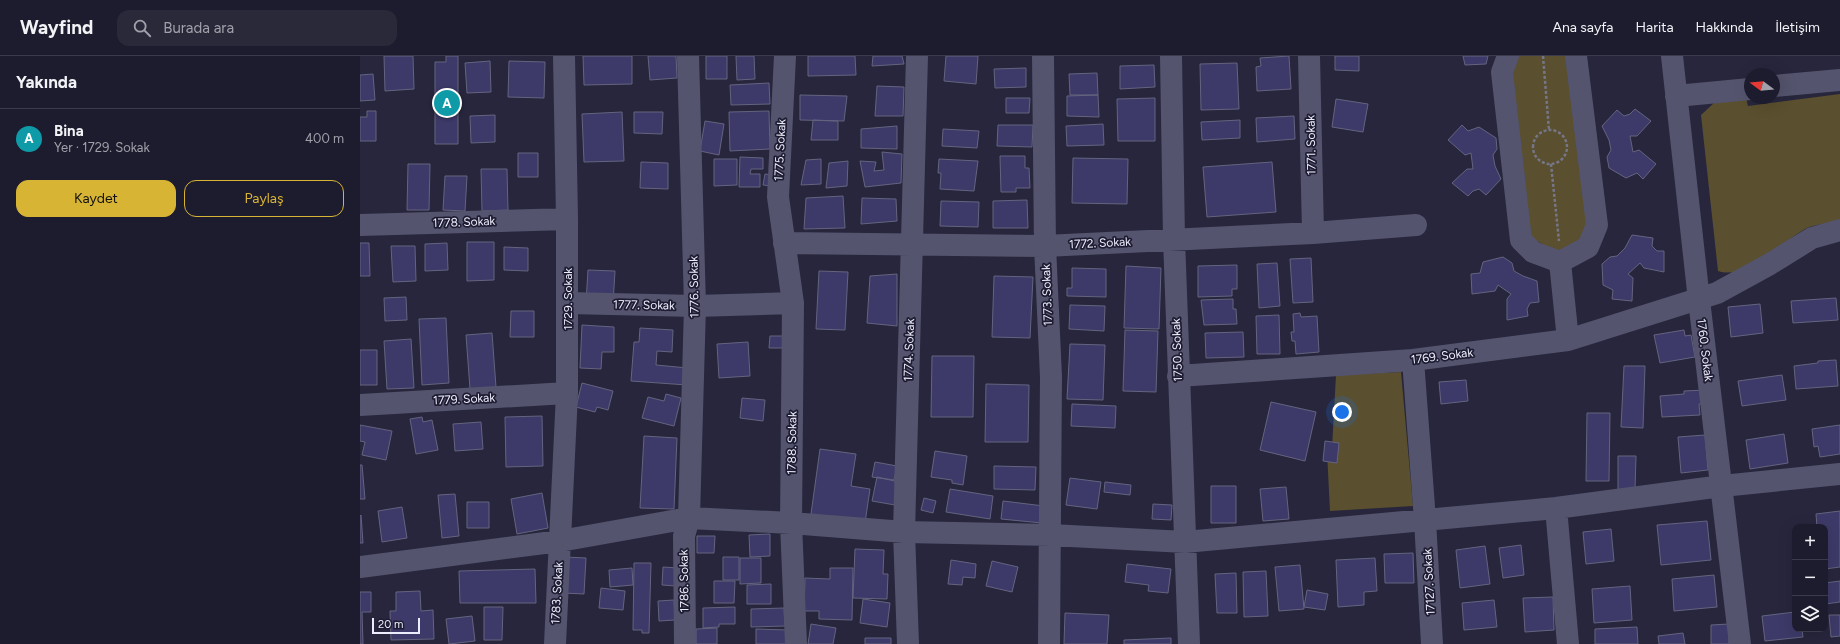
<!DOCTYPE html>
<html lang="tr">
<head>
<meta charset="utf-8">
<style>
	body { margin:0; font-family:Figtree,sans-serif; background:#2a293a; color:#f1f3f6 }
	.controls { position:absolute; right:12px; bottom:12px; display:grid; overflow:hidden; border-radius:8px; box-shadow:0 4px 16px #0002 }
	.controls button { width:36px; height:36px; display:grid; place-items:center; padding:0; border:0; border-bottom:1px solid #3b3a4a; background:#1d1c2e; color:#f1f3f6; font:20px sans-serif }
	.compass { position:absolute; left:1384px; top:12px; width:36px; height:36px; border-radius:50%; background:#1d1c2e; box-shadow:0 4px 16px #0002; rotate:286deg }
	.scale { position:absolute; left:12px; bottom:10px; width:48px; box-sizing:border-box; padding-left:4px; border:2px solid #ecedfc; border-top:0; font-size:11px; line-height:14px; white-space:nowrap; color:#ecedfc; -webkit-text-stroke:3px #1d1c32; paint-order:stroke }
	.you { position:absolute; left:982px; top:356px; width:14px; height:14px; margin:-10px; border:3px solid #fff; border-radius:50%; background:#1a73e8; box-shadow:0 0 0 6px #1a73e833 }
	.badge { display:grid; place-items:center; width:26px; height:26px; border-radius:50%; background:#d8b434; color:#fff; font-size:13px; font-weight:700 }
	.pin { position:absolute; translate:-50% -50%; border:2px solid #fff; box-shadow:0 1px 4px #0006 }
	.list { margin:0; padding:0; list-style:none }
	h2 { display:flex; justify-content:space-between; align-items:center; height:52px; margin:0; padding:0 16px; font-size:17px }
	h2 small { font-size:13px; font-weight:400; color:#a0a1aa }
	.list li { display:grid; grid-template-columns:26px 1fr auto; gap:12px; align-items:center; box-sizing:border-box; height:60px; padding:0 16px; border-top:1px solid #3b3a4a }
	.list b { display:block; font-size:15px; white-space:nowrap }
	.list p { margin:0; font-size:13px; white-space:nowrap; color:#a0a1aa }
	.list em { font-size:13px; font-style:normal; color:#a0a1aa }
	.actions { display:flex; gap:8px; padding:12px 16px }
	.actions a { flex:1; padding:9px 0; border:1px solid #d8b434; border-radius:12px; text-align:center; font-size:14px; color:#d8b434 }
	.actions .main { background:#d8b434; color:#111 }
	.icon { flex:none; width:22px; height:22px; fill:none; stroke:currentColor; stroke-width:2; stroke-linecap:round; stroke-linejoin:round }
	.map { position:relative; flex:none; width:1480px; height:588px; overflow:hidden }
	header { display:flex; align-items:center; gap:24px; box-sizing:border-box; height:56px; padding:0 20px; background:#1d1c2e; border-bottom:1px solid #3b3a4a }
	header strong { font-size:19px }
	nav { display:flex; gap:22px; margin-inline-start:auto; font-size:14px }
	.search { width:280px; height:36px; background:#2a293a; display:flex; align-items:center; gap:10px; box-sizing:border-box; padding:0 14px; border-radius:12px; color:#a0a1aa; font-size:15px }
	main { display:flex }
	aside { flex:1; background:#1d1c2e }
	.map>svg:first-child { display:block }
	.green { fill:#5a4f2e }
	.building { fill:#3d3a69; stroke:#64647f }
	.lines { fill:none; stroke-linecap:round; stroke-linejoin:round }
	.path { stroke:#767689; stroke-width:2.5; stroke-dasharray:3 2; stroke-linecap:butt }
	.minor { stroke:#54546e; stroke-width:22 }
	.labels { text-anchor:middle; stroke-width:3.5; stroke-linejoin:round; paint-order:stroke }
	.street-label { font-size:12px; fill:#ecedfc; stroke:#1d1c32 }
</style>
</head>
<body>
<header>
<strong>Wayfind</strong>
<div class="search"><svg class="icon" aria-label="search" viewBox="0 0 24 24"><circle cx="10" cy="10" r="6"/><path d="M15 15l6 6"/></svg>Burada ara</div>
<nav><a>Ana sayfa</a><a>Harita</a><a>Hakkında</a><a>İletişim</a></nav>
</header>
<main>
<aside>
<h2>Yakında<small></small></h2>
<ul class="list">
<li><span class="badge" style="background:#0f9aa8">A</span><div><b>Bina</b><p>Yer · 1729. Sokak</p></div><em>400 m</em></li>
</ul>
<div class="actions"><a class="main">Kaydet</a><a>Paylaş</a></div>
</aside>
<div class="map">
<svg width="1480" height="588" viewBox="0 0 1480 588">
	<rect width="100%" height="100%" fill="#27263d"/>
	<path class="green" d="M1152 0H1212L1231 168 1225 185 1196 196 1170 181 1149 14Z
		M1480 38V166C1470 168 1455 168 1447 172 1422 185 1387 225 1358 215L1341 59 1355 46 1386 42 1388 50Z
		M1041 316 1053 450 970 455 967 396 972 392 976 319Z"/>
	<path class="building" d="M24 0H53L54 33 25 35Z
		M86 0H98V88H75V6H86Z
		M223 0H272V28L224 29Z
		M288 0H316L317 22 290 24Z
		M346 0H367V23H346Z
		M376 0H394L395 23 377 24Z
		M448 0H495L496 19 448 20Z
		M513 0H542L544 8 512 10Z
		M586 0H618L616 28 584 25Z
		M929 0 931 33 897 35 896 11 901 10 900 2Z
		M975 0H999V15L975 14Z
		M1103 0H1128L1126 8 1105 9Z
		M130 5 131 36 107 37 105 7Z
		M149 5 185 6 184 42 148 41Z
		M877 7 879 53 841 54 840 8Z
		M794 9 795 31 760 33V10Z
		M666 12V31L635 32 634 13Z
		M737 17 738 39H710L709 18Z
		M13 18 15 44 0 45V19Z
		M409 27 410 48 371 49 370 29Z
		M517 30 544 31 543 60H515Z
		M440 39 487 40 484 65 440 64Z
		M738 39 739 61 707 60V40Z
		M646 42H670L669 57H646Z
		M795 42V85H758L757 43Z
		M976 43 1008 48 1003 76 972 71Z
		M1275 53 1291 65 1277 80H1270L1273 96 1279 94 1296 108 1283 123 1277 117 1266 122 1249 112 1247 101 1251 94 1249 84 1242 70 1257 54 1264 60 1270 58Z
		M7 55H16V85H0V61H7Z
		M409 55 410 93 370 95 369 56Z
		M262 56 264 105 224 106 222 58Z
		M274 56H303L302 78 274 77Z
		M135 59V86L111 87 110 60Z
		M934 60 935 83 897 86 896 62Z
		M453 64 478 65V84H451Z
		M880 64V82L842 84 841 66Z
		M345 65 364 68 359 99 340 95Z
		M743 68 744 89 707 90 706 70Z
		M638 69H673L672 91 637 90Z
		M1102 69 1108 75 1119 71 1136 82 1137 93 1133 99 1135 110 1141 123 1126 139 1119 133 1113 135 1108 140 1092 127 1107 113H1113L1111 97 1105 99 1088 84Z
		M537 70V93L501 92V73Z
		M583 73 619 75 617 92 582 90Z
		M522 96 542 98 541 127 505 131 500 105 516 106 514 115 524 114Z
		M158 97H178V121H158Z
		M640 100H665V112H669L670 132H656V136H641Z
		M380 101 403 102V113H391L390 118H400V131H379Z
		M713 102 768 103 767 148 712 147Z
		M354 103H377V129L354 130Z
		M461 103V128L441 129 446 104Z
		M579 103 618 105 614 135 580 133 581 117H578Z
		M488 105 487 130 466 132 469 107Z
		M281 106 308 107V133L280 132Z
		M912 106 916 156 847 161 843 111Z
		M48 108H70L69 154H47Z
		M121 113H147L148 154 122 155Z
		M405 118 412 119 411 130 403 129Z
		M85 120H107L105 155 83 154Z
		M483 140 485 172 444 173 446 142Z
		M502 142 536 143 537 165 501 168Z
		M667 144 668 172H633V145Z
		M581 145 619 146 618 171 580 170Z
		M1272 179 1293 182 1292 190 1297 195H1304V216L1284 212 1280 207 1268 218 1273 222 1272 245 1252 243 1253 234 1243 229 1242 208 1250 201 1257 200 1265 192Z
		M107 186H134V224L107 225Z
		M0 187H9L10 220H0Z
		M87 187 88 214 65 215V188Z
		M31 190H55L56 225 33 226Z
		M144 191 168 192V215L144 214Z
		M1143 201 1152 207 1154 215 1163 220 1177 225 1179 246 1170 247 1167 253 1168 260 1147 264V243L1151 238 1138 229 1135 235 1112 238 1111 218 1120 217 1123 206Z
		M951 202 953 246 933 247 930 203Z
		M917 207 920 250 899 252 897 208Z
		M877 209V233H872V240L838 241V210Z
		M766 210 801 212 799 273 764 272Z
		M712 212 746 213V241L707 240V232H712Z
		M228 214 255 215 253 248 226 246Z
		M459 215 488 216 485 274 456 273Z
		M537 218V270L507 267 510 220Z
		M634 220 673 221 670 282 632 281Z
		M46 241 47 264 25 265 24 242Z
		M1476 242 1478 264 1433 267 1431 245Z
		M873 243V253H876L877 268 844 269 841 244Z
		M1400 248 1403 277 1371 281 1368 251Z
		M710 249 745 250 744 275 709 273Z
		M151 255H174V281H150Z
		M940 257 941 261 957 260 959 296 936 298 935 285H932L931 276H934L933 258Z
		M919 259 920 298H897L896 260Z
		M86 262 89 327 62 329 59 263Z
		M222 269 254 271V296H242L241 313 220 312Z
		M280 272 313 274 312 296 297 295 296 309 328 312 327 329 271 325 274 286H279Z
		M765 274 798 275 796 336 763 335Z
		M1324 274 1325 280 1331 279 1335 301 1300 307 1294 279Z
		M883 276 884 301 846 302 845 277Z
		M132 277 136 331 110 333 106 279Z
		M410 280H426L425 292H409Z
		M51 283 54 332 27 333 24 285Z
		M388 286 390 320 359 322 357 288Z
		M710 288 745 289 743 344 707 343Z
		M0 294H17V329H0Z
		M572 300H614L613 361H571Z
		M1476 304 1478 330 1436 333 1434 310 1458 307V305Z
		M1264 310H1285L1283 372 1261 371Z
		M1422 319 1426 344 1382 350 1378 325Z
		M1106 324 1108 345 1081 348 1079 326Z
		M222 327 253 335 248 354 237 351 235 356 216 351Z
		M626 328 669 329 668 386H625Z
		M1345 334 1346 348H1339L1340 359 1302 361 1300 340 1324 338V335Z
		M306 338 321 342 314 370 282 362 288 341 304 345Z
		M382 342 405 344 403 365 380 362Z
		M911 346 956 356 945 405 900 394Z
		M712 348 756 350 755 372 711 370Z
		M1227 357H1250L1249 425H1226Z
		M182 360 183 410 146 411 145 361Z
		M62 361 63 366 72 364 78 394 56 398 50 363Z
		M121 366 123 393 95 395 93 368Z
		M0 369 32 375 26 404 2 399 5 386 0 385Z
		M1480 369V398L1460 401 1458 390 1454 391 1452 373Z
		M1424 378 1428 407 1390 413 1386 384Z
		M1345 379 1348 414 1321 417 1318 381Z
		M284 380 317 382 314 453 280 452Z
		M965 385 979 387 977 407 963 405Z
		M460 393 496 398 491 430 510 433 505 467 451 458Z
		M575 395 607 400 603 429 592 427V424L571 421Z
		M1258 400H1276L1275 434H1258Z
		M515 406 537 410 534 424 512 421Z
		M0 409H2L5 443H0Z
		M634 410 676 411 675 434 634 433Z
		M517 421 539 426 535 449 512 445Z
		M710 422 741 426 737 453 706 449Z
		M745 426 771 429 770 439 744 436Z
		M851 430H876V467H851Z
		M926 431 929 463 903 465 900 433Z
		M590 433 633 440 630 463 586 456Z
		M182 437 188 472 157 478 151 443Z
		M95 438 99 480 82 482 78 439Z
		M564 442 576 445 573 457 561 454Z
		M643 445 684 450 682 467 641 463Z
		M107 446H129V472H107Z
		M793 448 812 449 811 464 792 463Z
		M42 451 47 482 22 486 18 455Z
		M1480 455V511L1465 513V471H1457L1456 458Z
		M1 459 3 487H0V460Z
		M1347 465 1351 504 1301 509 1297 469Z
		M1251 473 1254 505 1226 508 1223 476Z
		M410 478V500L390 501 389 479Z
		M337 480H355L354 497H337Z
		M1161 489 1164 519 1143 522 1139 492Z
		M1125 490 1130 528 1100 532 1096 494Z
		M495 493 524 494 523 518H528L527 543 493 542Z
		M1053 497 1054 527H1025L1024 498Z
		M205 501 226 502 224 538 203 537Z
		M363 501H379V524H363Z
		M380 502H401V527L380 528Z
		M1015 502 1017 535 1004 536V549L978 551 976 504Z
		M591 504 616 508 615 522 603 521 602 529 588 528Z
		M632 505 658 511 652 536 626 530Z
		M274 507H291L289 577H282V574H273Z
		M767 508 811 513 808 537 788 535 789 529 765 526Z
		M940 509 944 553 919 555 915 511Z
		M303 511 318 512 316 530 302 529Z
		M272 512 273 529 250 531 249 514Z
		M470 512H493L492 564 459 563V555H444L445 522 470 523Z
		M175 513 176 547H100L99 515Z
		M906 515 908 560 884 561 883 516Z
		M876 517 877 557H857L855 518Z
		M1354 519 1357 551 1314 555 1312 523Z
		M354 525H375L374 547H354Z
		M1480 525V546L1465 548V527Z
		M411 528V548H387V529Z
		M1270 530 1272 564 1234 567 1232 533Z
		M241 532 265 535 263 554 239 552Z
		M947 534 968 538 965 554 944 551Z
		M60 535 61 555 73 554 74 583 31 584 30 555H36V536Z
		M0 536H11V556H2L3 588H0Z
		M1193 541 1194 574 1165 576 1163 542Z
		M503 543 530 547 527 571 500 567Z
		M314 544 315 564 299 565 298 545Z
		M1134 544 1137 571 1104 574 1102 547Z
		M124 551H143L142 584H124Z
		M375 551V568H359V571L343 572V552Z
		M424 552 425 570 391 571V553Z
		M1435 556V573H1442L1443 581 1405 585 1402 560Z
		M705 557 749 559 747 588H704Z
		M1469 559H1480V580L1471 581Z
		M112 560 115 585 89 588 86 563Z
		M451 568 476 572 473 588H448Z
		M1369 568V588H1351V569Z
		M1277 571 1278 588H1235V573Z
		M357 572V588H336V573Z
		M396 573 427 574V588H396Z
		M1323 577 1325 588H1299L1298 580Z
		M505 582H531V588H505Z
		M811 582V588H764V584Z"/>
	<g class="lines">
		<path class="path" d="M1183 0 1189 74
			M1173 91a17 17 0 1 1 34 0a17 17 0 1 1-34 0Z
			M1191 108 1199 185"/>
		<path class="minor" d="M425 0 418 141 433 247 431 467 436 588
			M683 0 685 190 691 321 689 588
			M811 0 814 183 829 588
			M949 0 953 177
			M1148 0 1142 16 1161 184 1173 196 1200 206 1228 191 1237 169 1216 0
			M1312 0 1339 244 1380 588
			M1414 30 1480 24
			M1316 40 1390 33
			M0 169 207 163
			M424 187 685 190 953 177 1056 169
			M1200 206 1208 284
			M208 247 335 250 433 247
			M1053 304 1065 464 1072 588
			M818 320 1053 304 1208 284 1357 237 1410 208 1452 182 1480 174
			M0 349 207 337
			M1196 452 1208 588
			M0 511 200 485 329 462 431 467 544 476 691 479 825 486 1196 452 1362 430 1480 418
			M195 588 207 337V163L204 0
			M325 588 324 480 329 462 335 250 328 0
			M548 588 544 476 557 0"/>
	</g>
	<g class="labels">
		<g class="street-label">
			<text transform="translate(951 89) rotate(-91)" y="4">1771. Sokak</text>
			<text transform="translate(420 94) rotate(-87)" y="4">1775. Sokak</text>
			<text transform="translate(104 166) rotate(-2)" y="4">1778. Sokak</text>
			<text transform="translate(740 187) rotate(-3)" y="4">1772. Sokak</text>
			<text transform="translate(334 231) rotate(-91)" y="4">1776. Sokak</text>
			<text transform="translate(687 239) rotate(-92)" y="4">1773. Sokak</text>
			<text transform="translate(208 243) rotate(-90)" y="4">1729. Sokak</text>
			<text transform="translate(284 249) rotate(1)" y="4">1777. Sokak</text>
			<text transform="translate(549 294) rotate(-88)" y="4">1774. Sokak</text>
			<text transform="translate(817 294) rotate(-92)" y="4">1750. Sokak</text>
			<text transform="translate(1345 294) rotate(83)" y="4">1760. Sokak</text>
			<text transform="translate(1082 300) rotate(-7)" y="4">1769. Sokak</text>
			<text transform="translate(104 343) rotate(-3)" y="4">1779. Sokak</text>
			<text transform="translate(432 387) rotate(-89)" y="4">1788. Sokak</text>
			<text transform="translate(324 525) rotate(-91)" y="4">1786. Sokak</text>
			<text transform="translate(1069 526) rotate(-93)" y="4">17127. Sokak</text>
			<text transform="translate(197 537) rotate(-87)" y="4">1783. Sokak</text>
		</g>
	</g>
</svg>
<div class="controls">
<button>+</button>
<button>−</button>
<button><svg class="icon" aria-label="layers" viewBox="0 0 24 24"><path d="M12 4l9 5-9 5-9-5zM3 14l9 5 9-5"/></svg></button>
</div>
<svg class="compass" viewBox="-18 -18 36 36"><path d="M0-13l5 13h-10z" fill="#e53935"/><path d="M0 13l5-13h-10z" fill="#a0a1aa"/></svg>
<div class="scale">20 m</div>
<div class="you"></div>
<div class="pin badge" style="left:87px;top:47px;background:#0f9aa8">A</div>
</div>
</main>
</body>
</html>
